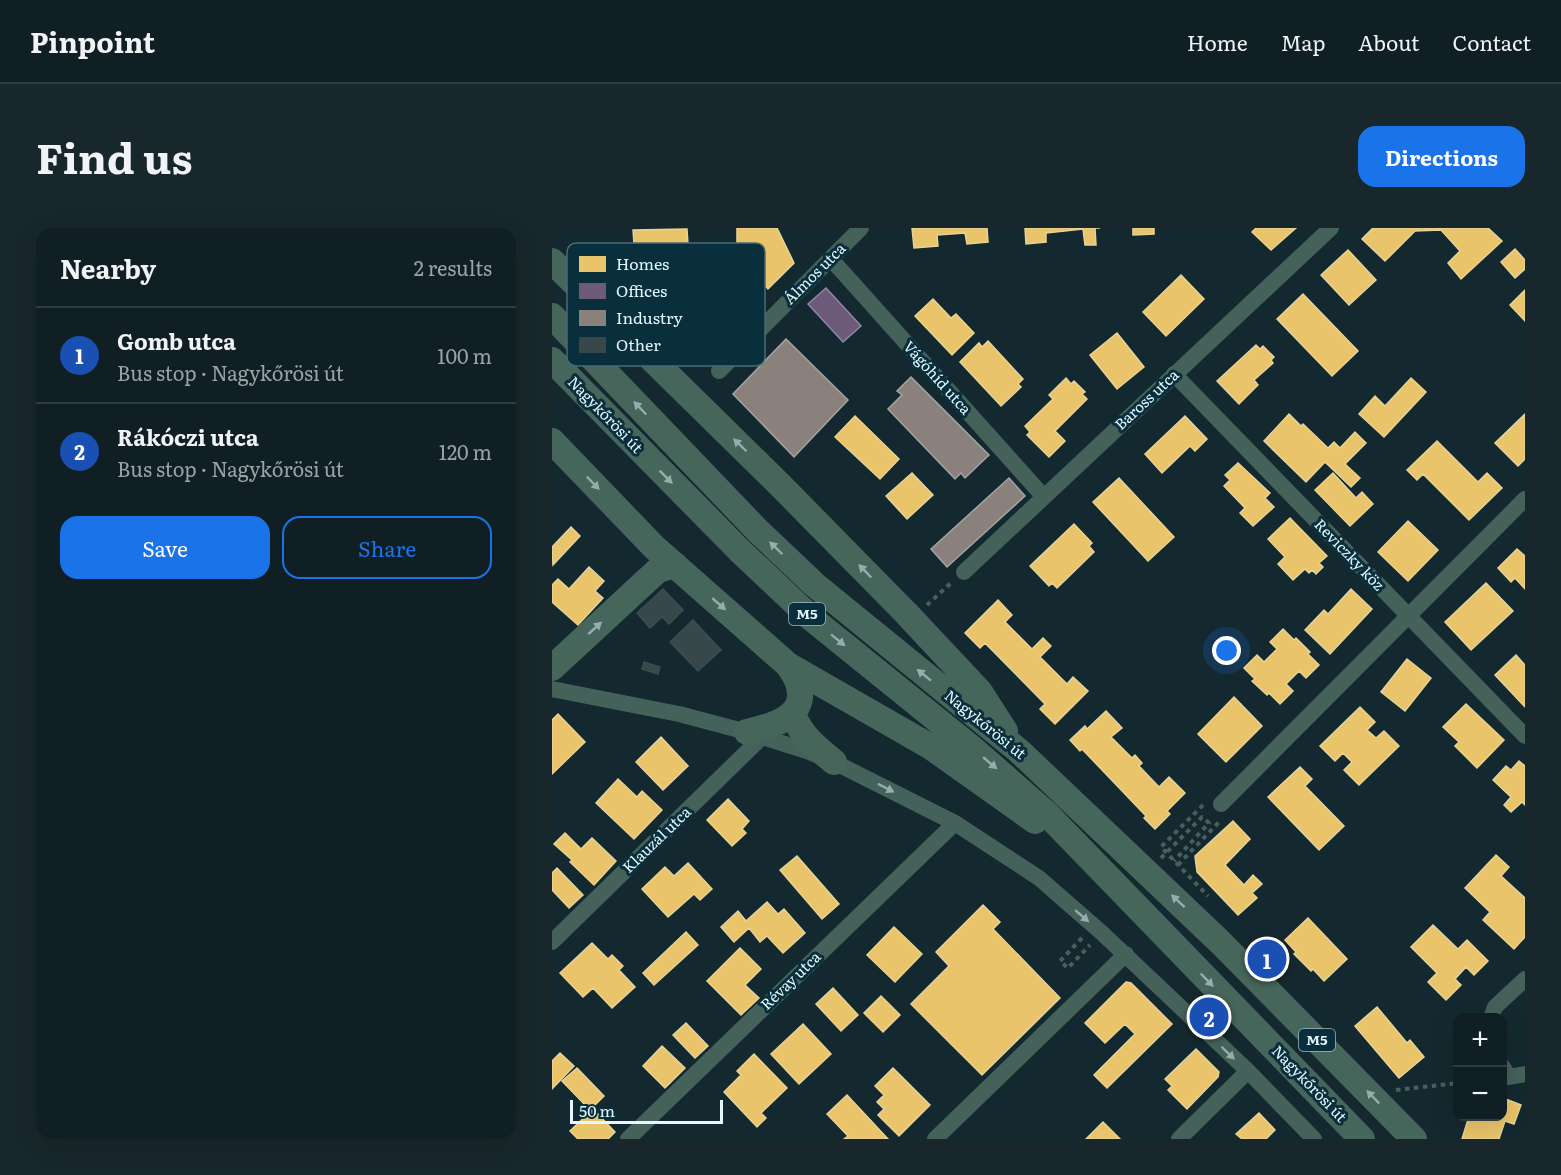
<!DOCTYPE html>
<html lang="en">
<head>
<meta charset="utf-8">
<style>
	body { margin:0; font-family:Literata,serif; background:#18272b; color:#f1f3f6 }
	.controls { position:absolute; right:18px; bottom:18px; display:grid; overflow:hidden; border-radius:12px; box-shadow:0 6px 24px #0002 }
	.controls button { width:54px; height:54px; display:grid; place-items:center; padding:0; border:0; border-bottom:2px solid #2f3d41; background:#0f1f23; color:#f1f3f6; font:30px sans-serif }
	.scale { position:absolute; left:18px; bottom:15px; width:153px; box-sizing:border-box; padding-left:6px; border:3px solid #e3f7ff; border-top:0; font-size:16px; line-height:21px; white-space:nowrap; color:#e3f7ff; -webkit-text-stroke:4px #082f3b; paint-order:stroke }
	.you { position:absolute; left:675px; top:423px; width:21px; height:21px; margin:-15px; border:4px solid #fff; border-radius:50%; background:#1a73e8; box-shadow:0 0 0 9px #1a73e833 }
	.badge { display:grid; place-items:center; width:39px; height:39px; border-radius:50%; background:#1a73e8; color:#fff; font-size:20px; font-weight:700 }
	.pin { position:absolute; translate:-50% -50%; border:3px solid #fff; box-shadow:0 2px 6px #0006 }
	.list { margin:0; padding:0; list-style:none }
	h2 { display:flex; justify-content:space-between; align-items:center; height:78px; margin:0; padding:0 24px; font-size:26px }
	h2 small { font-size:20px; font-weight:400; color:#9ba2a6 }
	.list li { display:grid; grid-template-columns:39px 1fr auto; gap:18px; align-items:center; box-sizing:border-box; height:96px; padding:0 24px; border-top:2px solid #2f3d41 }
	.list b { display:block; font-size:22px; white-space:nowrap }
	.list p { margin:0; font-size:20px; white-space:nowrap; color:#9ba2a6 }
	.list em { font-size:20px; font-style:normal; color:#9ba2a6 }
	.actions { display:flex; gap:12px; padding:18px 24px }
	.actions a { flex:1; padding:14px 0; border:2px solid #1a73e8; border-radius:18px; text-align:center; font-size:21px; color:#1a73e8 }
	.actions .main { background:#1a73e8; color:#fff }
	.map { position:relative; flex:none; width:973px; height:911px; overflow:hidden; border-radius:18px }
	header { display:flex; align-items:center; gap:36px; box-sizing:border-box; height:84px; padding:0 30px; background:#0f1f23; border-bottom:2px solid #2f3d41 }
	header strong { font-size:28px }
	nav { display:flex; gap:33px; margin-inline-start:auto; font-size:21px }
	.intro { display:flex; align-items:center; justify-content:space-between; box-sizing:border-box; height:144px; padding:0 36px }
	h1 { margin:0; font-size:42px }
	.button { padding:15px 27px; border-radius:18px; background:#1a73e8; color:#fff; font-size:21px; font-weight:700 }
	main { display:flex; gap:36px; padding:0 36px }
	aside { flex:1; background:#0f1f23; border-radius:18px; box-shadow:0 6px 24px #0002 }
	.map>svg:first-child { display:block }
	.homes { fill:#e9c46a; stroke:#e7d397; stroke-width:1.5 }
	.offices { fill:#6d597a; stroke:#9088a2; stroke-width:1.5 }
	.industry { fill:#8a817c; stroke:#a5a4a3; stroke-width:1.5 }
	.building { fill:#37474a; stroke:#394e51; stroke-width:1.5 }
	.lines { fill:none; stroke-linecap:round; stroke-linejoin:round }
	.path { stroke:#48605c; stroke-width:4; stroke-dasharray:4.5 4.5; stroke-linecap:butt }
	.street { stroke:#45625a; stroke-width:16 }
	.primary { stroke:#46655b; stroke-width:26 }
	.oneway { fill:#94aead }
	.oneway2 { fill:#94acac }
	.labels { text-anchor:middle; stroke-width:6; stroke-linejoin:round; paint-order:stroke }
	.shield { fill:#082f3b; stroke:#a1bbc4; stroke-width:1.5 }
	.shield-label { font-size:14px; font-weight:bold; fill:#e3f7ff }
	.street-label { font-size:15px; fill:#e3f7ff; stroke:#082f3b }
	.key { fill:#082f3b; stroke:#4a6b76; stroke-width:1.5 }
	.key-label { font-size:16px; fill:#e3f7ff }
</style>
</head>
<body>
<header>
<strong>Pinpoint</strong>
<nav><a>Home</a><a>Map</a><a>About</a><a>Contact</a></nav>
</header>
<div class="intro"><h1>Find us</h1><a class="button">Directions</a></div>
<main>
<aside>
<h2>Nearby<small>2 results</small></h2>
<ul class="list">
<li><span class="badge" style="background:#1a4fb4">1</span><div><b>Gomb utca</b><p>Bus stop · Nagykőrösi út</p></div><em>100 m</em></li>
<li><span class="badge" style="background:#1a4fb4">2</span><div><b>Rákóczi utca</b><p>Bus stop · Nagykőrösi út</p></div><em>120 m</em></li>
</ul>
<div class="actions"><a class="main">Save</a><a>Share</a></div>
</aside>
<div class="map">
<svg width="973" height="911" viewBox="0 0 973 911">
	<rect width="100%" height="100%" fill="#14292f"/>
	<path class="homes" d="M185 0H225L242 35 216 61 201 43 212 31 208 19 185 20Z
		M360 0H435L436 14 415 16 413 5 385 7 386 18 362 20Z
		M473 0H548H543L544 17H533L531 1 494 5V14L474 16Z
		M581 0H602V6L581 7Z
		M704 0H744L719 22 700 4Z
		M821 0H936L950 13 909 51 896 35 908 23 889 2 863 3 833 33 810 11Z
		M135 1 137 32 122 33V30H99L94 44 121 71 104 91 65 51 78 28 82 16 81 2Z
		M963 21 973 32V41L963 50 949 34Z
		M796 22 824 52 797 77 769 47Z
		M629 47 652 71 614 108 591 84Z
		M973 62V93L958 77Z
		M751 66 806 123 780 148 725 91Z
		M381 71 399 90 404 86 422 105 400 127 363 88Z
		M565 105 592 139 565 161 538 127Z
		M436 113 471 151 466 156 469 159 449 178 408 134 427 115 430 119Z
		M704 117 708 121 711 118 722 129 719 132 721 135 702 152 706 157 687 176 665 153Z
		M514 150 519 156 522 153 533 164 530 166 535 171 503 203 513 213 497 229 475 207 478 204 473 198 501 171 497 167Z
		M859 150 874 164 832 209 807 186 823 168 833 178Z
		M737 186 749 198 751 196 776 220 782 214 788 220 803 204 814 215 793 236 808 250 799 259 773 234 754 254 712 213Z
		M973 186V231L966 238 943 215Z
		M303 188 347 231 328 251 283 209Z
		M633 188 655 211 643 223 638 218 610 245 593 226Z
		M885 213 926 254 935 245 950 260 917 292 871 246 865 252 855 242Z
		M686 235 718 265 713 270 722 279 701 298 688 285 693 280 672 258 678 252 673 247Z
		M360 245 381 267 355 291 334 268Z
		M781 245 804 270 810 264 821 276 798 298 763 262Z
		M567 250 622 309 596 333 541 274Z
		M738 290 775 328 767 335 771 339 764 346 760 342 757 345 753 341 741 352 726 336 733 329 716 311Z
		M856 293 886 322 856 353 826 324Z
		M522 296 540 315 537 318 542 324 505 360 500 355 497 358 478 338Z
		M19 299 28 308 1 337 0 319Z
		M965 321 973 328V361L963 350 959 354 946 340Z
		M37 339 52 353 43 363 51 370 26 397 0 374V357L6 351 17 361Z
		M934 355 961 383 919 422 893 394Z
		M799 361 820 381 778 426 753 402 772 382 776 386Z
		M446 372 460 387 453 394 480 421 491 410 499 418 488 429 515 456 521 449 536 463 503 496 488 481 493 476 433 415 428 420 413 405Z
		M731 401 742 412 744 410 758 424 756 426 767 437 754 450 747 443 734 456 741 463 728 476 717 465 715 467 700 453 703 451 692 440 705 427 712 434 725 421 718 414Z
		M964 427 973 437V479L943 447Z
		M855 431 879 450 853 483 829 464Z
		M682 469 710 498 674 534 646 506Z
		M914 476 952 512 925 540 903 518 907 514 891 499Z
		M808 479 823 494 815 502 824 510 832 503 847 518 807 557 792 542 800 534 791 525 783 533 768 518Z
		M554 483 570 500 559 509 580 530 583 527 590 535 587 538 607 559 617 549 633 565 615 583 618 586 603 601 592 590 594 588 530 521 528 523 518 512 533 498 535 501Z
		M6 486 33 514 0 546V492Z
		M109 509 136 538 111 562 84 534Z
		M967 533 973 538V577L970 574 959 584 952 577 959 569 941 552 954 538 959 542Z
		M748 539 760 551 753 558 792 598 767 622 716 569Z
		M66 551 85 569 90 563 110 582 82 611 44 575Z
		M176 571 197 593 190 601 194 605 180 618 155 592Z
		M681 593 698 611 673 637 692 657 701 647 710 656 700 665 705 670 686 687 645 644 643 628Z
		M13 605 29 621 40 610 64 633 42 657 18 634 20 632 2 616Z
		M944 627 957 639 949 648 973 670V709L962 721 931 692 938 684 913 660Z
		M245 628 287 676 270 691 228 642Z
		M136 635 160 661 148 672 142 666 116 689 90 661 113 639 122 648Z
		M5 640 31 667 17 680 0 662V645Z
		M215 674 226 686 232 681 253 705 231 725 215 708 208 714 197 700 182 714 169 699 186 683 194 693Z
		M431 677 448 694 441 701 508 770 430 847 359 776 397 738 384 724Z
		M756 690 795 731 772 753 761 741 759 743 742 726 744 724 733 712Z
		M881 697 906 721 915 712 936 733 922 747 914 739 903 751 909 757 894 772 876 754 885 745 859 719Z
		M342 699 370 726 343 754 315 727Z
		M134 704 146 717 102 757 91 745Z
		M40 715 56 731 60 727 71 738 67 742 83 759 60 780 41 760 31 769 8 745Z
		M188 720 209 741 193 757 207 770 189 787 155 753Z
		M574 754 579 755 620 796 555 860 542 847 583 806 573 796 553 815 533 795Z
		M281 760 306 787 289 803 264 776Z
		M329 768 348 787 331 804 312 785Z
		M825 779 855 815 858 812 872 829 847 850 803 798Z
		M134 795 156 818 143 830 121 807Z
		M251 796 279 826 247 856 219 826Z
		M110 818 133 840 113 860 91 838Z
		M644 821 667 844 666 849 635 881 616 862 620 858 613 851Z
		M8 825 22 838 0 861V833Z
		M202 826 235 860 209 885 214 890 205 899 172 864 189 847 185 843Z
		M25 840 52 868 38 882 10 853Z
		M341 840 378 877 347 908 326 887 332 881 325 874 332 867 323 858Z
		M295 867 336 911H292L296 908 275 886Z
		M951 870 969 877 962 896 953 893 947 911H910L917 888H951Z
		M41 881 63 904 56 911H26L18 903Z
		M707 885 723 902 714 911H690L684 906Z
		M551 894 568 911H534Z"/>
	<path class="offices" d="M274 60 309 98 291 114 256 76Z"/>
	<path class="industry" d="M234 111 296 172 242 229 181 166Z
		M359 149 437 227 413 250 409 245 403 251 336 181 350 167 345 163Z
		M457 250 473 268 395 339 379 321Z"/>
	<path class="building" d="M111 361 131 382 117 396 110 389 98 400 85 385Z
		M141 392 169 422 146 443 118 414Z
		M92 434 108 439 106 446 90 441Z"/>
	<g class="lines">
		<path class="path" d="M375 377 400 354
			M651 577 609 619 656 668
			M609 630 650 589 657 595 622 633
			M626 637 669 592
			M530 710 508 733 516 740 538 717
			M844 862 906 855"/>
		<path class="street" d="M279 31 492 269
			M167 143 309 0
			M622 146 973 508
			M412 344 779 0
			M0 461 127 486 195 504 255 523 282 534 403 595 487 650 550 705 696 843 762 911
			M669 576 973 271
			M0 714 210 509
			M939 790 943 779 973 751
			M951 839 957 849 973 846
			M76 911 403 595
			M383 911 574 726
			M627 911 696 843"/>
		<path class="primary" d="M0 33 229 258 354 385 428 464 453 503
			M0 88 206 303 263 357 467 523 668 714 862 911
			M0 132 187 322 259 390 421 521 495 586 810 911
			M0 213 102 319 236 437 379 519 483 593
			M0 440 106 342 123 337
			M241 486C249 508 264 519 282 534
			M195 504C216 499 255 490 247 459 246 451 240 443 236 437"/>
	</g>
	<defs><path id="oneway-solid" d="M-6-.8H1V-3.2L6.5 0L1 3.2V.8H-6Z" transform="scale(1.5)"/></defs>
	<g class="oneway">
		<use href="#oneway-solid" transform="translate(88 180) rotate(-134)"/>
		<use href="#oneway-solid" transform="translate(188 217) rotate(-136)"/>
		<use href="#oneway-solid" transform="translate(114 249) rotate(45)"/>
		<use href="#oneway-solid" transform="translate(41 255) rotate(46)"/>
		<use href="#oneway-solid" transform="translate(224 320) rotate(-136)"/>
		<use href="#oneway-solid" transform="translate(313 343) rotate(-134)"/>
		<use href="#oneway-solid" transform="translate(167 376) rotate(41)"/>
		<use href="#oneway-solid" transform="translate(43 400) rotate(-42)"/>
		<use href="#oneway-solid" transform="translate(286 412) rotate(39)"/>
		<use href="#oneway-solid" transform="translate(372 447) rotate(-141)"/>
		<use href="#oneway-solid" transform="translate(438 535) rotate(40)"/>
		<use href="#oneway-solid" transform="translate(626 673) rotate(-137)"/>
		<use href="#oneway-solid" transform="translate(655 752) rotate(46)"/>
		<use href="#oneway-solid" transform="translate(821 869) rotate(-134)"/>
	</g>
	<g class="oneway2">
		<use href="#oneway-solid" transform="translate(334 560) rotate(27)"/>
		<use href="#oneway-solid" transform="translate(530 688) rotate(41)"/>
		<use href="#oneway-solid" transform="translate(676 825) rotate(44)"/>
	</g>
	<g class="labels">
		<g class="shield">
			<rect x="237" y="375" width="36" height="22" rx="4.5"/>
			<rect x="747" y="801" width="36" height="22" rx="4.5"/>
		</g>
		<g class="shield-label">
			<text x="255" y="391">M5</text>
			<text x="765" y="817">M5</text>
		</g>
		<g class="street-label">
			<text transform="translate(263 46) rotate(-45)" y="5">Álmos utca</text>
			<text transform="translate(385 150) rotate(48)" y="5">Vágóhíd utca</text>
			<text transform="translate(595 172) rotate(-43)" y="5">Baross utca</text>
			<text transform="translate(53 187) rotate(46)" y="5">Nagykőrösi út</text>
			<text transform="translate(797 327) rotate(46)" y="5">Reviczky köz</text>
			<text transform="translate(433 497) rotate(39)" y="5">Nagykőrösi út</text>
			<text transform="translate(105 612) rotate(-44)" y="5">Klauzál utca</text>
			<text transform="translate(239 753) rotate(-44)" y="5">Révay utca</text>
			<text transform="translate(757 856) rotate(46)" y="5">Nagykőrösi út</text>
		</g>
	</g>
	<rect x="15" y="15" width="198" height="123" rx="9" class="key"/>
	<rect x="27" y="28" width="27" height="16" fill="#e9c46a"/>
	<rect x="27" y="55" width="27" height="16" fill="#6d597a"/>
	<rect x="27" y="82" width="27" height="16" fill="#8a817c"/>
	<rect x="27" y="109" width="27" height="16" fill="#37474a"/>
	<g class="key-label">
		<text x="64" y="42">Homes</text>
		<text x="64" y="69">Offices</text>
		<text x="64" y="96">Industry</text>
		<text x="64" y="123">Other</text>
	</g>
</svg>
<div class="controls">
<button>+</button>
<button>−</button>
</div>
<div class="scale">50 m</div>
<div class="you"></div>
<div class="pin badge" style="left:715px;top:731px;background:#1a4fb4">1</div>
<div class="pin badge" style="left:657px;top:789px;background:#1a4fb4">2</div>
</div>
</main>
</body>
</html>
